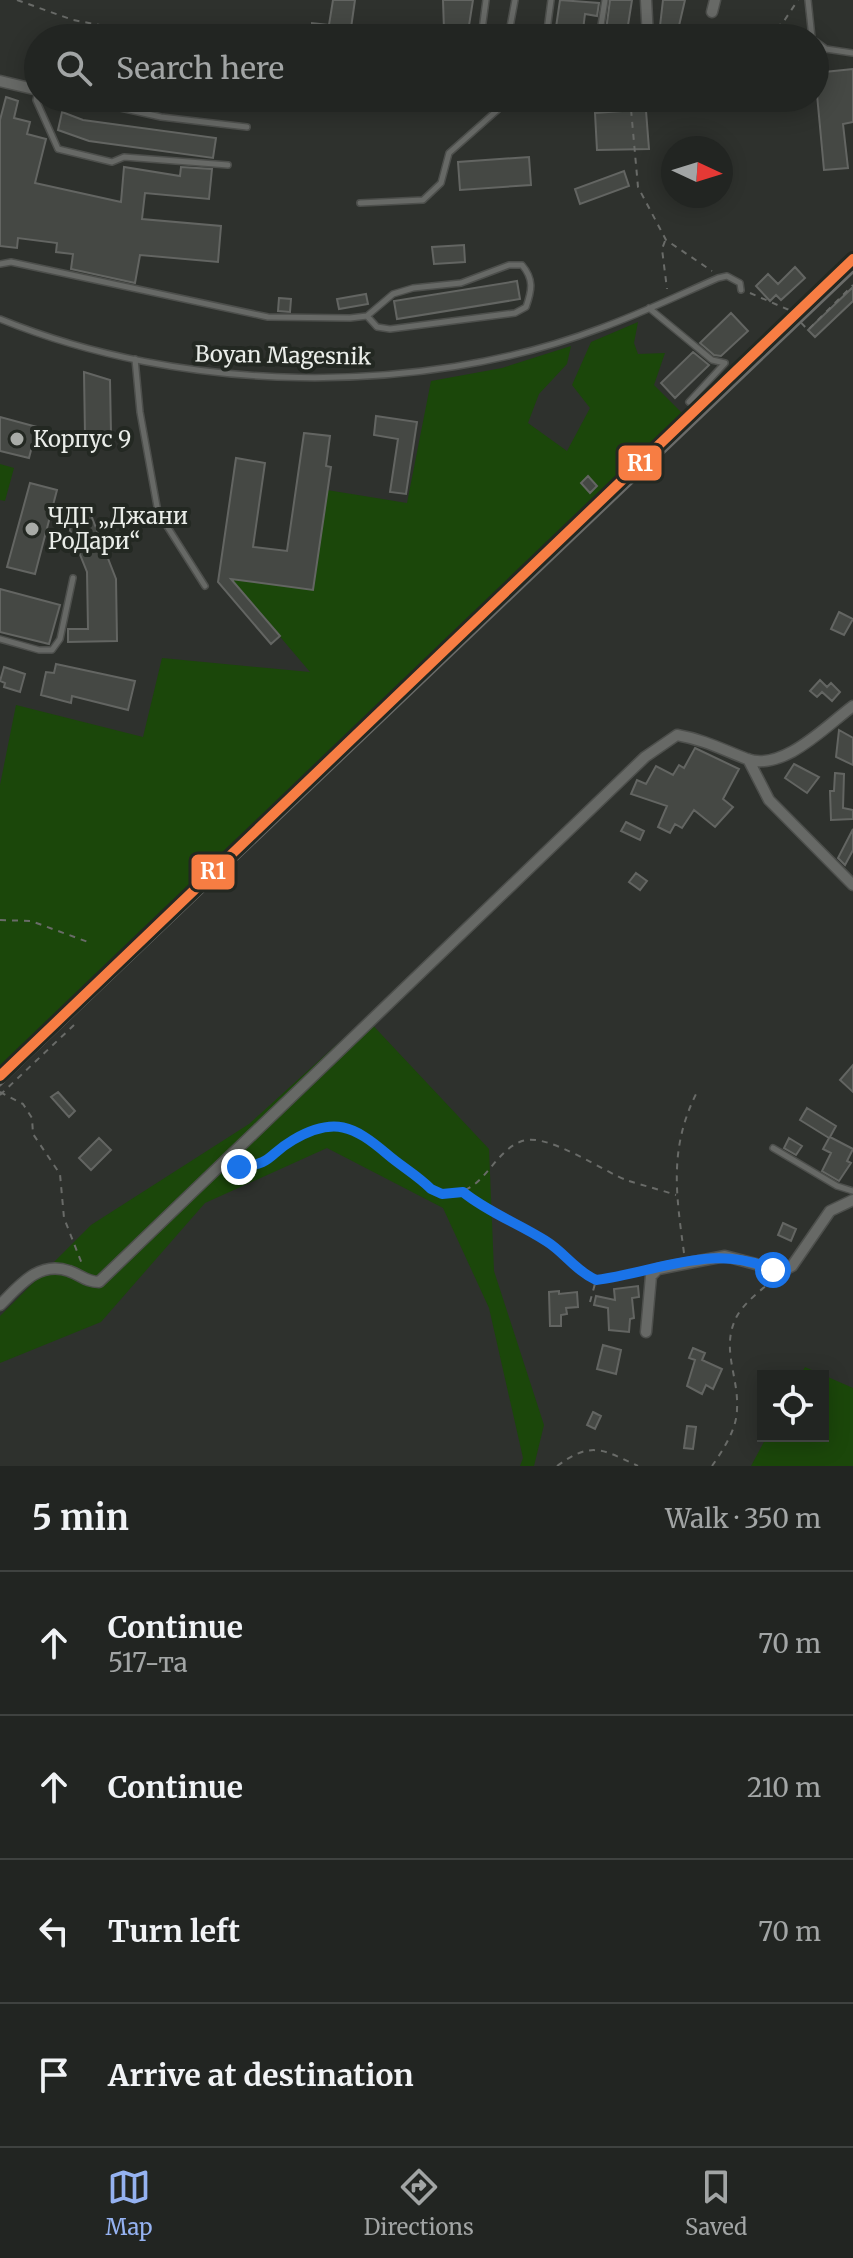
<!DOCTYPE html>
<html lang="en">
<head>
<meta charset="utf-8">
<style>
	body { margin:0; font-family:Merriweather,serif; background:#2a2d2a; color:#f1f3f6 }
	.controls { position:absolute; right:24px; bottom:24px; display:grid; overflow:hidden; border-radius:0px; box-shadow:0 4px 20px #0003 }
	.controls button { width:72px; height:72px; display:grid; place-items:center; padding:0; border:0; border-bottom:2px solid #3f4240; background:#222522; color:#f1f3f6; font:40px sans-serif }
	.compass { position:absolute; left:661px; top:136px; width:72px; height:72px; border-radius:50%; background:#222522; box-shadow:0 4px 20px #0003; rotate:94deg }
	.stop { position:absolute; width:24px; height:24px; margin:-18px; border:6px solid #1a73e8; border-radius:50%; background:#fff }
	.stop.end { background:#1a73e8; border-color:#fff; box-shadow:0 2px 8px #0008 }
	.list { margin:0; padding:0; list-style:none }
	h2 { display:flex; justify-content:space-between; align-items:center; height:104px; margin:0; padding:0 32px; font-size:34px }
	h2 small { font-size:26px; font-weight:400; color:#a2a5a5 }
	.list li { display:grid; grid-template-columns:52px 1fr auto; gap:24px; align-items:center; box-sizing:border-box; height:144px; padding:0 32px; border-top:2px solid #3f4240 }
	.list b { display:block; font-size:30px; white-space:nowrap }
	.list p { margin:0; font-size:26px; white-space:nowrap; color:#a2a5a5 }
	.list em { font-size:26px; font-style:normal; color:#a2a5a5 }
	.icon { flex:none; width:44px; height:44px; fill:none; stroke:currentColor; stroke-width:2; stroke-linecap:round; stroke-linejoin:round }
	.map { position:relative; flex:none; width:853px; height:1466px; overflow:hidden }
	.search { position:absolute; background:#222522; box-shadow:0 4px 20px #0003; left:24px; right:24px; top:24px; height:88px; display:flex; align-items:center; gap:20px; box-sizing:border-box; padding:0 28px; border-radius:44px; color:#a2a5a5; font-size:30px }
	.sheet { height:680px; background:#222522 }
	nav { display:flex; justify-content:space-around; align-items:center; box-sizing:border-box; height:112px; border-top:2px solid #3f4240; background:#222522; font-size:22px; color:#a2a5a5 }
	nav a { display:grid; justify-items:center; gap:4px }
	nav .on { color:#95b2f1 }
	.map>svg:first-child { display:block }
	.green { fill:#1b470a }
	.building { fill:#454844; stroke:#636562; stroke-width:2 }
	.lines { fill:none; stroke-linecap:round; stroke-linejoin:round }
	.service-casing { stroke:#4d4f4c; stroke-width:8 }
	.minor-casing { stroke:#4d4f4c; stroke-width:13 }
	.path { stroke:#696b68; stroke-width:2; stroke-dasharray:6 6; stroke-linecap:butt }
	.service { stroke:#676966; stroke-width:5 }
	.minor { stroke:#676966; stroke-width:10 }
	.rail { stroke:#6a6b69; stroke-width:3 }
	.rail-1-casing { stroke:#232822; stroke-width:16 }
	.rail-1 { stroke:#f77d43; stroke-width:10 }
	.route { stroke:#1a73e8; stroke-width:10 }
	.poi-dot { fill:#a8aba7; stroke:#232822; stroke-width:3 }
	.labels { text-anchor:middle; stroke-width:8; stroke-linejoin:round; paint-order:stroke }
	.street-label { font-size:22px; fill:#eaede9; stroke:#232822 }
	.poi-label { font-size:22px; fill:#eaede9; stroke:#232822; text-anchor:start }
	.line-badge { stroke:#232822; stroke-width:3 }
	.badge-label { font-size:22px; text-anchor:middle; font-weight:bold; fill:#fff }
</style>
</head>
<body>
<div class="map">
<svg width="853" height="1466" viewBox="0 0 853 1466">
	<rect width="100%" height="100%" fill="#2e312d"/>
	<path class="green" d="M638 322 634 343 638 354 665 353 654 385 684 415 0 1072V785L16 705 143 737 162 658 310 672 231 579 313 590 327 490 407 503 431 381 502 368 571 346 567 364 539 394 528 423 567 451 590 408 572 385 591 342Z
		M0 464 14 468 5 501 0 500Z
		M366 1018 489 1149 494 1271 544 1425 534 1466H520L523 1458 489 1308 443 1208 327 1148 205 1203 101 1322 0 1363V1316L91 1225 249 1124Z
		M805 1367 853 1388V1466H751L767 1436H823V1376H800Z"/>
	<path class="building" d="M333 0H355L351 28 379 32 378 38 311 36 312 23 329 25Z
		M443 0H473L468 32 444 30Z
		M560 0 599 3 597 16 585 14 582 38H557L555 34Z
		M610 0H632L626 38H605Z
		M663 0H685L678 30 660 26Z
		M853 69V122L843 124 848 168 824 170 815 73Z
		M6 97 18 101 14 118 30 122 27 134 46 139 35 183 121 202 124 167 180 176 181 167 212 169 209 199 145 193 142 219 221 226 218 262 140 255 135 283 71 269 73 254 56 252 57 243 18 238 17 248 0 246V120Z
		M634 98H645L649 149 597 150 595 113 635 110Z
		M62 112 83 120 216 138 213 158 89 141 58 130Z
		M529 157 531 185 460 190 458 162Z
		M624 171 629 186 580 204 575 189Z
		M464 245 465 262 434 264 432 247Z
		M795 267 805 278 781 300 776 295 770 301 756 286 768 274 778 284Z
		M517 281 520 299 397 319 394 301Z
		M853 287V301L815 337 808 330Z
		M366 294 368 304 339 309 337 299Z
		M279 298 291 299 290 312 278 311Z
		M731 313 748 331 721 356 714 355 700 343Z
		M693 352 709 365 675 398 661 383Z
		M84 372 110 380 111 434 85 435Z
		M376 416 417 422 406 494 390 492 398 439 374 435Z
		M0 417 37 427 29 458 0 451Z
		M304 433 330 436 326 466 331 467 313 590 231 579 280 636 271 644 218 582 236 458 265 463 253 547 287 551Z
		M588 476 597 486 590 493 581 483Z
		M30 483 57 490 35 574 7 567Z
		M91 515 116 579 117 641 68 642V629H88L87 572 68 525Z
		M0 589 60 605 49 644 0 632Z
		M839 612 853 619 844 635 831 629Z
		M56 664 135 681 128 710 72 696 71 703 41 695 46 672 54 673Z
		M4 667 25 674 20 692 4 687 5 683 0 681Z
		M820 680 827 687 831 683 840 692 832 701 822 692 817 697 810 691Z
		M839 730 853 738V765L836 757Z
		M695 748 739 769 723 799 733 807 715 827 694 810 682 828 675 824 670 833 658 827 667 806 631 794 637 780 646 784 656 766 673 775 679 765 684 768Z
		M794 764 819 777 807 793 785 778Z
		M835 773 844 774 843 808 853 810V819L831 820 830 791H834Z
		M626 822 644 831 640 840 621 831Z
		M853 829V850L845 865 838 858Z
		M636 873 647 881 640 890 629 882Z
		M853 1065V1092L840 1080Z
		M58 1092 75 1111 69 1117 51 1097Z
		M807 1108 836 1126 830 1137 853 1149 847 1161 851 1163 839 1181 822 1171 831 1153 823 1149 829 1138 800 1120Z
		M99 1138 111 1150 91 1170 79 1158Z
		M789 1138 802 1146 796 1155 784 1148Z
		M783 1223 796 1229 791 1241 778 1235Z
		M638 1286 639 1297 632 1298 634 1318 630 1319 629 1332 609 1330 608 1308 594 1305 596 1296 615 1300 614 1289Z
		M559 1291V1294L577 1292 578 1307 566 1308 567 1314 561 1315V1326H550L549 1292Z
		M603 1345 621 1350 616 1374 597 1369Z
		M693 1348 705 1353 702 1360 722 1369 713 1389 706 1385 702 1394 687 1386 695 1360 689 1358Z
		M593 1412 601 1416 595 1429 587 1425Z
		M687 1426 696 1427 693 1449 684 1448Z"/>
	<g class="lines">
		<defs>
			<path id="service" d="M808 0 812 38
				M424 34 471 38
				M474 38 482 30 486 0
				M508 38 515 0
				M546 38 551 0
				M599 38 605 0
				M815 41 826 49 853 53
				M38 91 36 100 58 149 112 162 124 157 228 165
				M76 98 161 117 247 127
				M360 203 423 200 441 183 449 153 502 106 503 98
				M0 264 11 262 268 317 350 318 367 316 393 294 413 288 461 283 509 265H522C534 279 532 290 526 307L515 313 390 329 377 327 367 316
				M649 308 712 360 725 363 689 402
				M0 319C181 393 417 398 601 328 640 314 679 295 718 278L727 276 740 283 741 290
				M135 359 140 412 158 512 205 586
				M0 639 39 650H52L60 639 73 578
				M773 1148 837 1186 853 1191"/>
			<path id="minor" d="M646 0 648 38
				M712 12 715 0
				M0 81 38 90
				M748 759 769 800 853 885
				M0 1305C19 1286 39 1260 69 1271 81 1275 86 1282 99 1282L645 757 677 735C705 740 721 749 747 759 783 772 826 726 853 706
				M646 1332 651 1276 658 1269 725 1256 782 1271 792 1266 830 1211 853 1200"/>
		</defs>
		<use href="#service" class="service-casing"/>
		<use href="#minor" class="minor-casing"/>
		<path class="path" d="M17 0 73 20 169 38
			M741 38 782 24 798 0
			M630 98 638 187 666 240 712 271
			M665 241 662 249 667 289
			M750 293 789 310 808 330 853 285
			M0 920 31 921 88 942
			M0 1092 23 1104 32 1118 33 1134 60 1174 64 1218 82 1264
			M0 1095 74 1025
			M234 1169C243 1166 255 1168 264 1164 275 1159 282 1147 292 1141 344 1109 369 1139 410 1168 422 1177 428 1192 444 1193 484 1197 490 1153 522 1141 548 1132 603 1172 629 1181 645 1186 661 1190 676 1195
			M465 1193C490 1214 520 1223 547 1241 565 1253 576 1271 596 1280
			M684 1253C676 1194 669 1149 696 1094
			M590 1302 596 1280 641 1273
			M557 1466C591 1441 602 1449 638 1466
			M712 1466C723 1450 737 1429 737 1409 739 1376 720 1348 737 1316 745 1302 761 1290 773 1280"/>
		<use href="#service" class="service"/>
		<use href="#minor" class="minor"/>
		<path class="rail" d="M0 1085 853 272"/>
		<defs>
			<path id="rail-1" d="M0 1076 853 259"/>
		</defs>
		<use href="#rail-1" class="rail-1-casing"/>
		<use href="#rail-1" class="rail-1"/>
	</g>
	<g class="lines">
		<path class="route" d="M239 1167C274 1164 267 1155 293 1140 334 1116 354 1126 387 1154 402 1167 417 1175 431 1189L442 1194 463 1192C489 1213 518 1223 546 1241 564 1252 576 1271 596 1280 658 1272 713 1242 773 1270"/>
	</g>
	<g class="poi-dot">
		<circle cx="17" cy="439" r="8"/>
		<circle cx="32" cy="529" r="8"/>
	</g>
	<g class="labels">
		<g class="street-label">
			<text transform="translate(283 355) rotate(1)" y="8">Boyan Magesnik</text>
		</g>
		<g class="poi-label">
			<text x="33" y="447">Корпус 9</text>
			<text x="48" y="524">ЧДГ „Джани<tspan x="48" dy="25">РоДари“</tspan></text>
		</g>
	</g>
	<g class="line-badge">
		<rect x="617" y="444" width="46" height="38" rx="8" fill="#f77d43"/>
		<rect x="190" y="853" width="46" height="38" rx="8" fill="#f77d43"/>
	</g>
	<g class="badge-label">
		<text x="640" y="471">R1</text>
		<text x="213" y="879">R1</text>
	</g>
</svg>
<div class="controls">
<button><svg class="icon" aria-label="locate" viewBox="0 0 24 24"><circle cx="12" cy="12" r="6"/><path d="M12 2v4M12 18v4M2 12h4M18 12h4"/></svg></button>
</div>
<svg class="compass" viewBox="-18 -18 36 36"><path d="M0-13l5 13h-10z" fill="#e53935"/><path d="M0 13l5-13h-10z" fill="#a2a5a5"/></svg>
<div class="stop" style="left:773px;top:1270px"></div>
<div class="stop end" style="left:239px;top:1167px"></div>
<div class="search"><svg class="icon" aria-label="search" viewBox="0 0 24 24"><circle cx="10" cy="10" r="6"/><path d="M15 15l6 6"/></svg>Search here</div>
</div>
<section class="sheet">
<h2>5 min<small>Walk · 350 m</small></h2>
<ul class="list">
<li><svg class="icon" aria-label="ahead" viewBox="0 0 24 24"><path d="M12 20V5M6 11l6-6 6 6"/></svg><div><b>Continue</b><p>517-та</p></div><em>70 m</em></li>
<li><svg class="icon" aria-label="ahead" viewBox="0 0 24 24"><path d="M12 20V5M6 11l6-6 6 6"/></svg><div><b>Continue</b></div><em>210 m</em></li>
<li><svg class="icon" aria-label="left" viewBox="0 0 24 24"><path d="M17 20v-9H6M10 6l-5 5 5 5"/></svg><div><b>Turn left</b></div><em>70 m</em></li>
<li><svg class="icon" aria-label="arrive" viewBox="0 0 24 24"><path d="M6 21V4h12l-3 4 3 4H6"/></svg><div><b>Arrive at destination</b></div></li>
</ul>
</section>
<nav>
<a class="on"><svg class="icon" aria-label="map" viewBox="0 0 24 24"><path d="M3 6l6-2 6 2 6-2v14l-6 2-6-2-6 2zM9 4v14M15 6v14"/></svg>Map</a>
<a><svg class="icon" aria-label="directions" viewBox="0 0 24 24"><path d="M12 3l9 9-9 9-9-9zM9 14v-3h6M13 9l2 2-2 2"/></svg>Directions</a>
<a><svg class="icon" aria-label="saved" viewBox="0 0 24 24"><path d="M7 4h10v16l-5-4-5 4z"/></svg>Saved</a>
</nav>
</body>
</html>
